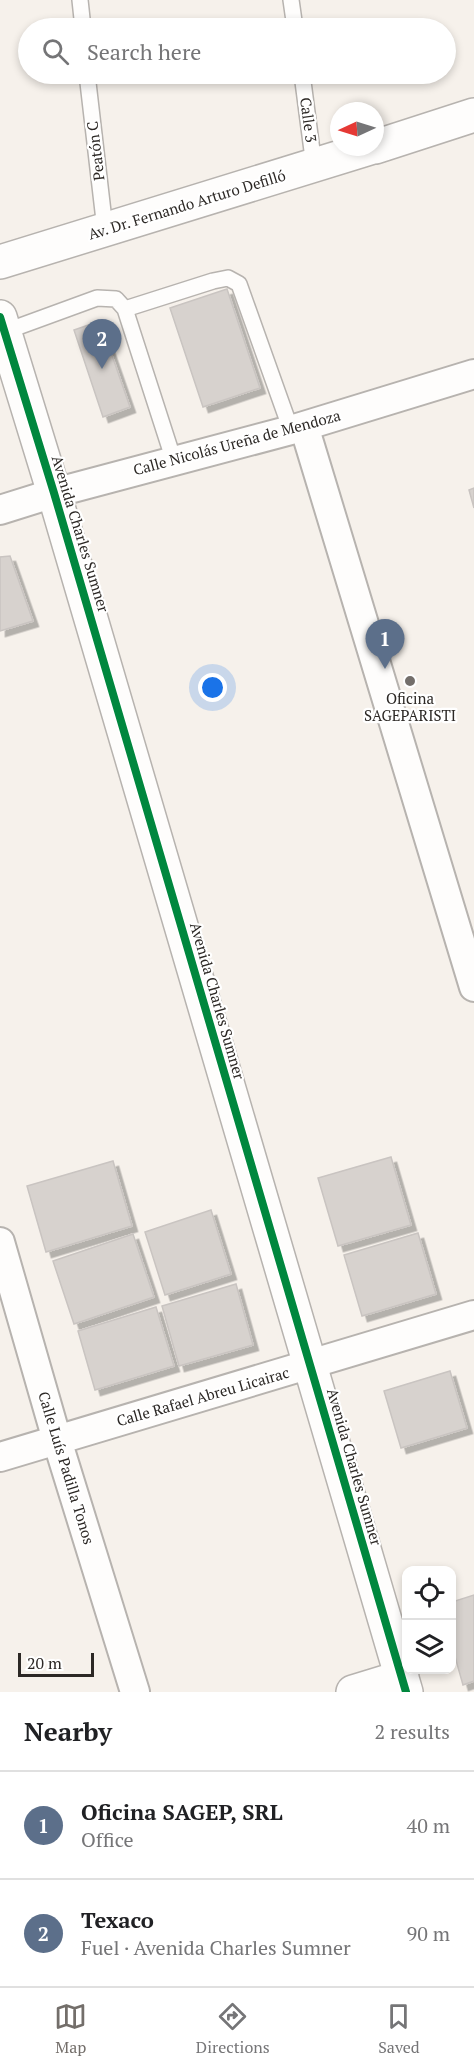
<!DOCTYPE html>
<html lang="en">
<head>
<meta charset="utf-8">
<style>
	body { margin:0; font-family:"PT Serif",serif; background:#f6f6f6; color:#202124 }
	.controls { position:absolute; right:18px; bottom:18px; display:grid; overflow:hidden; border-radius:12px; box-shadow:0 3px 9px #0003 }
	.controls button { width:54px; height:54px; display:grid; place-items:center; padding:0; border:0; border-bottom:2px solid #e0e0e0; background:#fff; color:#202124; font:30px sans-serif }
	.compass { position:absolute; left:330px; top:102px; width:54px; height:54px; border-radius:50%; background:#fff; box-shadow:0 3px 9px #0003; rotate:266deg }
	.scale { position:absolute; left:18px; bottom:15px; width:76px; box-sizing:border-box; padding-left:6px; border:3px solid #2c2825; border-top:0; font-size:16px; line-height:21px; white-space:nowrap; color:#2c2825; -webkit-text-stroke:4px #fff; paint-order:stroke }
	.you { position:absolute; left:213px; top:688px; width:21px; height:21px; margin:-15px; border:4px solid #fff; border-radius:50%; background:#1a73e8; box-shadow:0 0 0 9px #1a73e833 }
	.badge { display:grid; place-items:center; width:39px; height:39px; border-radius:50%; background:#736e6a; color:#fff; font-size:20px; font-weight:700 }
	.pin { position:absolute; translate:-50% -50px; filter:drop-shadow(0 2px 3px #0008) }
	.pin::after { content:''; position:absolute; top:32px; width:21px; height:18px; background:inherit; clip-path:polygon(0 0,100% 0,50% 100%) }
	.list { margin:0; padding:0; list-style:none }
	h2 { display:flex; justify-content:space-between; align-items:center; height:78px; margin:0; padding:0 24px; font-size:26px }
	h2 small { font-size:20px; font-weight:400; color:#757577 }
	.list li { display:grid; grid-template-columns:39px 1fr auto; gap:18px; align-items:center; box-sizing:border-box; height:108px; padding:0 24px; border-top:2px solid #e0e0e0 }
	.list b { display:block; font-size:22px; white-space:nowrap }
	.list p { margin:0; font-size:20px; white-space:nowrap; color:#757577 }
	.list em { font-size:20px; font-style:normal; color:#757577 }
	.icon { flex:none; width:33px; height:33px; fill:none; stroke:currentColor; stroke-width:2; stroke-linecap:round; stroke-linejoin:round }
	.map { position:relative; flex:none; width:474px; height:1692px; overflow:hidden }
	.search { position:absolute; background:#fff; box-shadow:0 3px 9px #0003; left:18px; right:18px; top:18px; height:66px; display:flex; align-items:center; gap:15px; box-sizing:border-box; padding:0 21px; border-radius:33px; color:#757577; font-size:22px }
	.sheet { height:294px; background:#fff }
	nav { display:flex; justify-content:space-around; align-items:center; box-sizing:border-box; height:84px; border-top:2px solid #e0e0e0; background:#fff; font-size:16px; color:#757577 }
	nav a { display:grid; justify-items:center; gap:3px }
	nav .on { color:#736e6a }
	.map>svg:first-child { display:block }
	.building { fill:#d7d2ce; stroke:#c9c4c1; stroke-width:1.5; filter:url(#shadow) }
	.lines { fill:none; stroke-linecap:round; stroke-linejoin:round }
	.lane-casing { stroke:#b7b3af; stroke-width:18 }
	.street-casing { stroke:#b7b3af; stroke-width:32 }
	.secondary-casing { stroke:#b7b3af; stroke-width:36 }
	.lane { stroke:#fefdfc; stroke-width:15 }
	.street { stroke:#fefdfc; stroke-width:28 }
	.secondary { stroke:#fefdfc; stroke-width:33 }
	.cycleway-casing { stroke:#fff; stroke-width:11 }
	.cycleway { stroke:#00873e; stroke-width:8 }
	.poi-dot { fill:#736e6a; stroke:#fff; stroke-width:2 }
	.labels { text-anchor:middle; stroke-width:4.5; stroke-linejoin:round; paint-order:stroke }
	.street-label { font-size:15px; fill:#2c2825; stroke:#fff }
	.poi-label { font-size:15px; fill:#2c2825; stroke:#fff }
</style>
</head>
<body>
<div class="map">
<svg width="474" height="1692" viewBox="0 0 474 1692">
	<defs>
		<filter id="shadow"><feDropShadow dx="5.5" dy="5.5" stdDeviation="0" flood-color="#0004"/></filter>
	</defs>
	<rect width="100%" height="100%" fill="#f6f1eb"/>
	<path class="building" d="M227 289 260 388 203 407 170 308Z
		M100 321 130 407 103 417 74 330Z
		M474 488V508L469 490Z
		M10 556 33 621 0 631V557Z
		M391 1157 411 1225 338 1246 318 1178Z
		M113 1161 132 1226 46 1252 27 1186Z
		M211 1210 231 1274 165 1295 145 1232Z
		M418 1233 436 1294 362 1316 344 1255Z
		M133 1234 154 1297 74 1324 53 1261Z
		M236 1284 253 1345 179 1366 162 1306Z
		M156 1307 174 1366 95 1390 78 1331Z
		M450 1371 467 1428 401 1448 384 1391Z
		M474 1595V1681L463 1685 452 1646V1602Z"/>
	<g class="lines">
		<defs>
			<path id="lane" d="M80 0 83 28
				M291 0 295 28
				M87 74 105 229
				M302 74 314 166
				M125 309 213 281 228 278 239 284 291 430
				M4 332 97 298 116 299 125 309 174 461"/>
			<path id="street" d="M304 426 474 987
				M0 510 54 493 291 430 474 374
				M0 1242 57 1440 135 1692
				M0 1457 474 1315"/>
			<path id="secondary" d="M375 147 474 115
				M0 262 373 147
				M0 317 54 493 406 1692
				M353 1692 402 1677"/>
		</defs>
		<use href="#lane" class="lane-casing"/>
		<use href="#street" class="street-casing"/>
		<use href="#secondary" class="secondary-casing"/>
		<use href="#lane" class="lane"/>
		<use href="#street" class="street"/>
		<use href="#secondary" class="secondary"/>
		<defs>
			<path id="cycleway" d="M0 317 54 493 406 1692"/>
		</defs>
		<use href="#cycleway" class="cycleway-casing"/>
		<use href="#cycleway" class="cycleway"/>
	</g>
	<circle class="poi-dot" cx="410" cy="681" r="6"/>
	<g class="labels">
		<g class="street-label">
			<text transform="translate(308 120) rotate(82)" y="5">Calle 3</text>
			<text transform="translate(96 151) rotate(-97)" y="5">Peatón C</text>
			<text transform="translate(187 205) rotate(-17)" y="5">Av. Dr. Fernando Arturo Defilló</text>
			<text transform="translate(237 443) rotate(-15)" y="5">Calle Nicolás Ureña de Mendoza</text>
			<text transform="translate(80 534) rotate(73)" y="5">Avenida Charles Sumner</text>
			<text transform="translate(217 1001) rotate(74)" y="5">Avenida Charles Sumner</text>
			<text transform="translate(203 1397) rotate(-16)" y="5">Calle Rafael Abreu Licairac</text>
			<text transform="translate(354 1467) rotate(74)" y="5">Avenida Charles Sumner</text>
			<text transform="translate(66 1468) rotate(73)" y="5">Calle Luís Padilla Tonos</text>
		</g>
		<g class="poi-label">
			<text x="410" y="704">Oficina<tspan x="410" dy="17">SAGEPARISTI</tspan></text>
		</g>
	</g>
</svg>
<div class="controls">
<button><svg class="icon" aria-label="locate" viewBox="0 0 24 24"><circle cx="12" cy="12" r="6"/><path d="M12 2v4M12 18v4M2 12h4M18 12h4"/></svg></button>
<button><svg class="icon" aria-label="layers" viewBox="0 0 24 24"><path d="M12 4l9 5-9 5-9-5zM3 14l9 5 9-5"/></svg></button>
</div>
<svg class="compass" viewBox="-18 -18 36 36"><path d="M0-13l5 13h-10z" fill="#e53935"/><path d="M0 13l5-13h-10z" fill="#757577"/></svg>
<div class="scale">20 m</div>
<div class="you"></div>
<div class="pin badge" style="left:385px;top:669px;background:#5c6f8a">1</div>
<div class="pin badge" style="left:102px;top:369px;background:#5c6f8a">2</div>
<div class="search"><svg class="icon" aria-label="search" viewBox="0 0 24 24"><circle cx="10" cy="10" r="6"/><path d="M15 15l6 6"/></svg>Search here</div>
</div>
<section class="sheet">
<h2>Nearby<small>2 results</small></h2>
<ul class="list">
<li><span class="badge" style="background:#5c6f8a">1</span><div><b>Oficina SAGEP, SRL</b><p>Office</p></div><em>40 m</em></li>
<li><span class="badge" style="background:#5c6f8a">2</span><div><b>Texaco</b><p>Fuel · Avenida Charles Sumner</p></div><em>90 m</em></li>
</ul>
</section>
<nav>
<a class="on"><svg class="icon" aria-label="map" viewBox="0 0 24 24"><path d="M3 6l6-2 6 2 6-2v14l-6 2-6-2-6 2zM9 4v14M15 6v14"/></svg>Map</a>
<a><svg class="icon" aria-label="directions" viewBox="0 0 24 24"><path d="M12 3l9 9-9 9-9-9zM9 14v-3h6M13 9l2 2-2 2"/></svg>Directions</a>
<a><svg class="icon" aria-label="saved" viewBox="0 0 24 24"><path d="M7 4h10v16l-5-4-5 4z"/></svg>Saved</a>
</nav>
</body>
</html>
